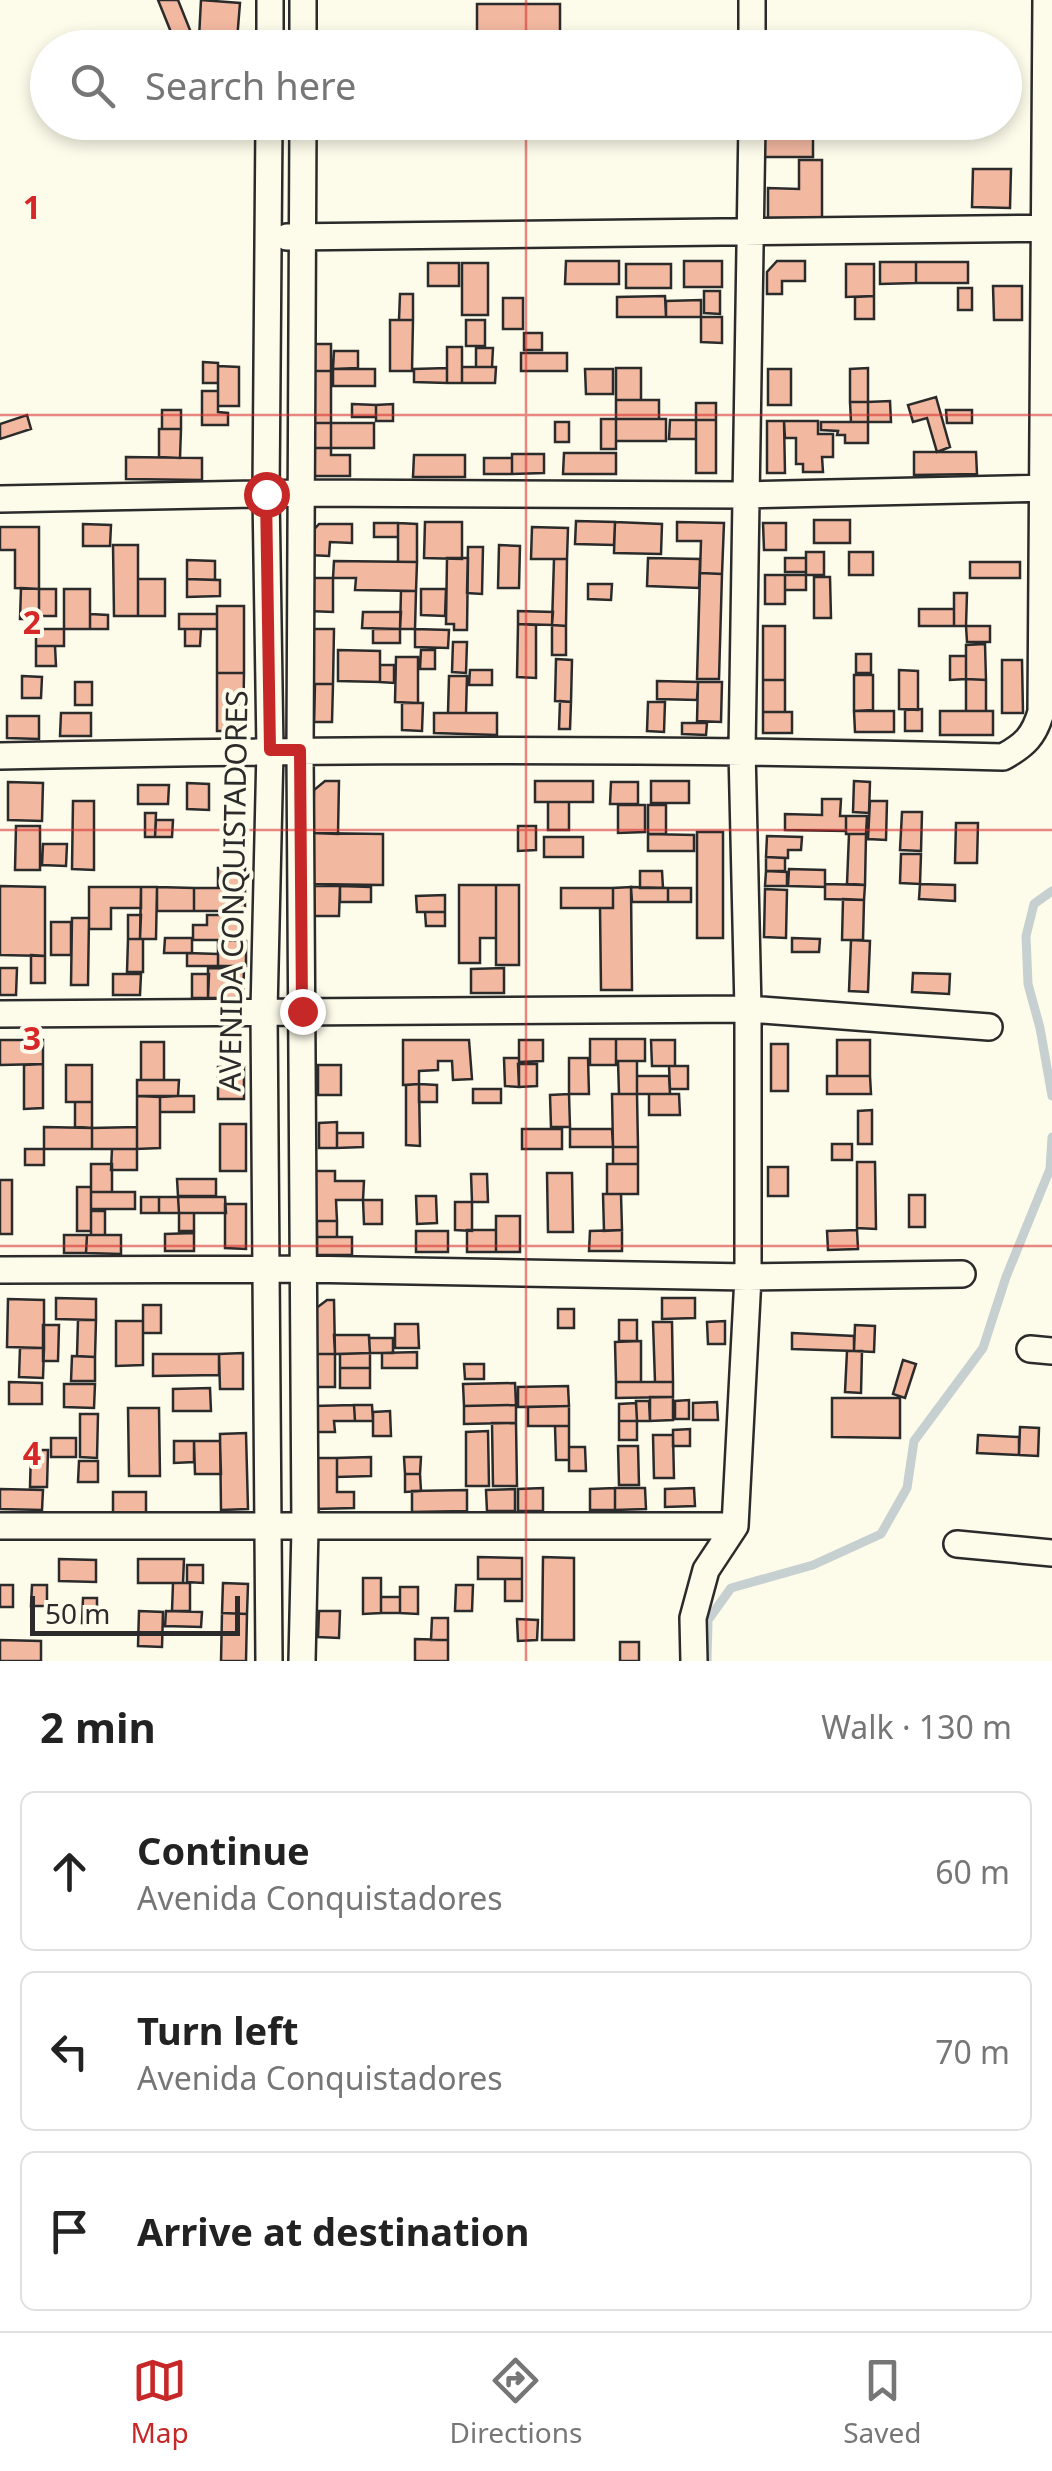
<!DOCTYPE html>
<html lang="en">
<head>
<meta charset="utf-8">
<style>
	body { margin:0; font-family:"Noto Sans",sans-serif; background:#f6f6f6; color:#222 }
	.scale { position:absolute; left:30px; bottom:25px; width:210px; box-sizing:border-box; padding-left:10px; border:5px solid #2b2b2b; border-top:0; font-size:28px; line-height:35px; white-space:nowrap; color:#2b2b2b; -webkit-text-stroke:8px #fdfbea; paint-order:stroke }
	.stop { position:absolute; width:30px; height:30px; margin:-22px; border:8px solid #c62828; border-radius:50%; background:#fff }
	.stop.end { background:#c62828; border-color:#fff; box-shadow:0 2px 10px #0008 }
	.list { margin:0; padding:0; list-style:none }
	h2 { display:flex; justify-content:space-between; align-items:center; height:130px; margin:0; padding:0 40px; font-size:42px }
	h2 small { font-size:32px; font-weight:400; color:#767676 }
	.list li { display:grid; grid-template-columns:65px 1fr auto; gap:30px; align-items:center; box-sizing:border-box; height:160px; margin:0 20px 20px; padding:0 20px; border:2px solid #e0e0e0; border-radius:15px }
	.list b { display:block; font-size:38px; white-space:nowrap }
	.list p { margin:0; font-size:32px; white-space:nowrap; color:#767676 }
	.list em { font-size:32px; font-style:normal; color:#767676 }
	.icon { flex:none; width:55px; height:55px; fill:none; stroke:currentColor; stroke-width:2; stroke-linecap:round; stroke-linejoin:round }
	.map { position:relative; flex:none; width:1052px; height:1661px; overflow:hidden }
	.search { position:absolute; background:#fff; box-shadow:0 5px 15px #0003; left:30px; right:30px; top:30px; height:110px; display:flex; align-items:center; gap:25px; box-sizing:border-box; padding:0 35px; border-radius:55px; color:#767676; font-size:38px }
	.sheet { height:670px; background:#fff }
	nav { display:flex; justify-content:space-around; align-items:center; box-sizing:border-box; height:140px; border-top:2px solid #e0e0e0; background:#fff; font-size:28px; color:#767676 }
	nav a { display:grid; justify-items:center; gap:5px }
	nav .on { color:#c62828 }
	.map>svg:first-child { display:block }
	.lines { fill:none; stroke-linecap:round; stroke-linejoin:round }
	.stream { stroke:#c7d0d0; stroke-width:9 }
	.building { fill:#f2b8a0; stroke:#2b2b2b; stroke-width:2.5 }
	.minor-casing { stroke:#2b2b2b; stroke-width:30 }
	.minor { stroke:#fdfbea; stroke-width:25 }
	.route { stroke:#c62828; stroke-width:12 }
	.grid { fill:none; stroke:#d62828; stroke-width:2.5; stroke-opacity:0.55 }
	.labels { text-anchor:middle; stroke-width:8; stroke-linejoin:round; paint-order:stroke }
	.street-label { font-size:30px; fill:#2b2b2b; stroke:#fdfbea }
	.grid-label { font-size:32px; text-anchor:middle; font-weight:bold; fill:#d62828; stroke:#fdfbea; stroke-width:8; stroke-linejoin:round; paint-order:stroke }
</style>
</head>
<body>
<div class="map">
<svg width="1052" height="1661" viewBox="0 0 1052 1661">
	<rect width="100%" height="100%" fill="#fdfbea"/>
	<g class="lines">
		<path class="stream" d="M1052 891 1034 904 1026 936 1028 984 1040 1028 1052 1096
			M707 1661 708 1620 731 1588 813 1565 881 1534 907 1488 914 1441 983 1348 1006 1277 1050 1169 1052 1137"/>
	</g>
	<path class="building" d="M158 0H178L192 35 175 42Z
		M201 0 240 3 237 40 199 38Z
		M477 4H560V48H477Z
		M477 122H560V135H478Z
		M761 122H813V157H760Z
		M799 160H822V218H768V188L799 189Z
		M973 169H1011L1010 208 972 207Z
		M566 261H619V284H565Z
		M684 261H722V287H684Z
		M777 261H805V281H782V294H767V272Z
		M880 262H916V283L880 284Z
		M916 262H968V283H916Z
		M428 263H459V286H428Z
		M462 263H488V315H462Z
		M626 264H671V288H626Z
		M846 264H874V296L846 297Z
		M993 286H1022V320H994Z
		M958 288H972V310H958Z
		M704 291H720V314L704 313Z
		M400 294H413V320H399Z
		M665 296 666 317H617V297Z
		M874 296V319H855V297Z
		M503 298H523V329H503Z
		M701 300V317H666V301Z
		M701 317H722V343L701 342Z
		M390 320H413L412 371H390Z
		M466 320H485V346H466Z
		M524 333H542V350H524Z
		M308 344H331V371H309Z
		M447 347H462V383H447Z
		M476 348H493L492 367H476Z
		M334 351H358V368L333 369Z
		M521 353H567V371H521Z
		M203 362 218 363V383H203Z
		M218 366 239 367V406H218Z
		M462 367H496L495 383H462Z
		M447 368V383L414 382V369Z
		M616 368H641V400H616Z
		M868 368V402H850V369Z
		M333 369H375V386H333Z
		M585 369H613V394H586Z
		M768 369H791V405H768Z
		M309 371H331V423H308Z
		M202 391H218V412L228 413V425H202Z
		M936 397 950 447 937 452 927 418 913 422 908 405Z
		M616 400H659V419H616Z
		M890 401 891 422H868V402Z
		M850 402H868V422H851Z
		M696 403H716V420H696Z
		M352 404 376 405V417H352Z
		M393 404V421H376V405Z
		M162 410H181V429H162Z
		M946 410H972V423H947Z
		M27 415 31 429 0 439V424Z
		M601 419H616V449H601Z
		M616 419H666V441H616Z
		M670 420H696V439H669Z
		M696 420H716V473H696Z
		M767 421H784L785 473H767Z
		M784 421H818V434H833V457H822L823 472H803V464H796V438H785Z
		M555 422H569V442H555Z
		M821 422H868V443H845V435H837L838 431 821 430Z
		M308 423H331V448H308Z
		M331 423H374V448H331Z
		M159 429H181L180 458 159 457Z
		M308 448H331V455H350V476H309Z
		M914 452H976L977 474 914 475Z
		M564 453H616V474H563Z
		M512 454H544V473L512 474Z
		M414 455H465V477H413Z
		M126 457 202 458V480L126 479Z
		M484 458H512V474H484Z
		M814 520H850V543H814Z
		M576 521 615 522 614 545 575 544Z
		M425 522H462V559L424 558Z
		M615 522 662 524 661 554 614 553Z
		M677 522 724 523 722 574 700 573 701 541H677Z
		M374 523H398V537H374Z
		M398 523 417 524V562H398Z
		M763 523H786V550H764Z
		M83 524 111 525 110 546H83Z
		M319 524H352V543L330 542 329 556 308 555 309 535Z
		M0 527H39V589L15 588V550H0Z
		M532 527 568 528 567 559H531Z
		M113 545H138V616H114Z
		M499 545 520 546 519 588H498Z
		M468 547H483L482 594 467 593Z
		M806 552H824V575H806Z
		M849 552H873V575H849Z
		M447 558H468L467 630H454V624H446Z
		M648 558 700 559 699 588 647 586Z
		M785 558H806V572H785Z
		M554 559H567L566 626 552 625Z
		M187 560 215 561V580L187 579Z
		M334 561 417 562 416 591 355 590 356 578H333Z
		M970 562H1020V578H970Z
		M700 573 722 574 719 679H697Z
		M765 575H785V604H765Z
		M785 575H806V590H785Z
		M814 577H830L831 618H814Z
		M309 578H333V612L308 611Z
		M138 579H165V616H138Z
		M187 579 220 580V596L187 597Z
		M588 584H612L611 600 588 599Z
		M21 588 39 589V619H20Z
		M39 589H56V616H39Z
		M64 589H90V629H64Z
		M421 589H446L445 616 421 615Z
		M401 591H416L415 629H400Z
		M954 593H967L966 626H954Z
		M217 606H244V673H217Z
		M919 609H954V626H919Z
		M518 611 553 612 552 625 518 624Z
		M363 612H401L400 629 362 628Z
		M90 614 108 615V629H90Z
		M179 614H217V629H179Z
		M518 624 536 625V678L517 677Z
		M552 625 566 626V655H552Z
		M763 626H785V680H763Z
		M966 626H990V642H967Z
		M36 629H64V646H36Z
		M185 629H201L200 646H185Z
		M310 629H334L333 684H309Z
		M373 629H400V643H373Z
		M415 629 449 630 448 648 415 647Z
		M453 642H467L466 673 452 672Z
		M985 644 986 680 966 679V645Z
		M36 646H55L56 666H36Z
		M338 650 380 651V682L338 681Z
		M421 650H435V669H420Z
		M856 654H871V673H856Z
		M950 656H966V679L950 680Z
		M396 657H418V703L395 702Z
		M556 659 572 660 571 702 555 701Z
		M1002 660H1022L1023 713H1002Z
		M380 665H394V683L380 682Z
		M470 670H492V685H469Z
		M899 670 918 671V710L899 709Z
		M217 673H244L243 731H217Z
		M854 675H873V710L854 711Z
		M22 676 42 677 41 698H22Z
		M449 676H467L466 713H448Z
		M966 679 986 680V711H966Z
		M763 680H785V712H763Z
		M657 681 698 682 697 700 657 699Z
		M75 682H92V705H75Z
		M698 682H722L721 722 697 721Z
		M315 684H333L332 722H314Z
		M560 701 571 702 570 729H559Z
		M648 702H665L664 732 647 731Z
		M402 703H423L422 731 402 730Z
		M922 709V731H905V710Z
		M854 711H894V732H855Z
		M940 711H993V735H940Z
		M763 712H792V733H763Z
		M61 713H91V736H60Z
		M434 713H497V735L434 733Z
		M7 716H39V739L7 738Z
		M682 723H707L706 735 682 734Z
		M325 781H339L338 834 313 833 314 790Z
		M535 781H593V802H535Z
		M651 781H689V803H651Z
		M854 781 870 782 869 813 853 812Z
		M8 782 43 783 42 821 8 820Z
		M611 782H638V804H610Z
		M187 783 209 784V810L187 809Z
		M138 785H169L168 804H138Z
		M822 799H841L840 816H846V831L785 830V814L822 815Z
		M73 801H94V870L72 869Z
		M870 801H887L886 840 868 839Z
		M548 802H569V830H548Z
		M618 805H645V832L618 833Z
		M648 805H666V834H648Z
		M902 812H922L921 851 900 850Z
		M145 813H156L155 837H145Z
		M846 816H867L866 834H846Z
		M156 820H173L172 837H155Z
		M956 823H978L977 863H955Z
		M16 826H40V870H15Z
		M518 826H536V850L518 851Z
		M697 832H723V938H697Z
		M313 833 383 834V885L313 884Z
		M648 834 694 835V851H648Z
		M849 834H866L865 885 847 884Z
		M767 836 802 837 801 850H788V858L766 857Z
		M544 837H583V857H544Z
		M43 844H67L66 866 42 865Z
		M901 854H921L920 884 900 883Z
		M766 857 785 858V871H766Z
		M218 868H245V888H218Z
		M789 869 825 870V887L788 886Z
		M640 871H662L663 888H640Z
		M766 871 787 872V886H765Z
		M825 884 865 885 864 900 825 899Z
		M920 884 955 885V901L919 899Z
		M459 885H496V938H480V963H459Z
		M496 885H519V965H496Z
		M0 886 45 887V956L0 955Z
		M314 886H340L339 916H313Z
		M340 886 371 887V902H340Z
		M89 887H141V908H111V929H89Z
		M141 887H157L156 939H140Z
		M157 887 194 888V911H157Z
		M631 887 668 888V902H632Z
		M631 887 632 990H601L600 908H613V888Z
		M194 888H245V911H194Z
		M561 888H613V908H561Z
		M668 888H691V902H668Z
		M765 889 787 890 786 938 764 937Z
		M445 895V912H417L416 896Z
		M843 899 864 900 863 940H842Z
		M425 912H445V926H426Z
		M128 915H141L140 939H128Z
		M207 915H240L239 940H193V925H207Z
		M72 918H89L88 985H71Z
		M51 922H71V955H51Z
		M165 938H192V953H164Z
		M792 938 820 939 819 952H792Z
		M128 939H143V972H127Z
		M218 940 246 941V966H218Z
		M851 940 870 941 868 992 849 991Z
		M187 953 218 954V966H187Z
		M31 955 45 956V983H31Z
		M0 968H17L16 995H0Z
		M208 968 244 969 243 998H208Z
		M504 968V993H471V969Z
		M913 973 950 974 949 994 912 992Z
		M113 974H141L140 995H113Z
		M192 974H209L208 998H192Z
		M590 1039H616V1065H590Z
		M616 1039H645V1061H616Z
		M0 1040H43V1064L0 1065Z
		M403 1040H469L472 1079 453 1080 452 1061H438V1070L419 1071V1084L403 1085Z
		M519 1040H543V1061L519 1062Z
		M651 1040H675V1066H652Z
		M837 1040H870V1076H837Z
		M141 1042H164V1080H141Z
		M771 1044H788V1091H771Z
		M504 1058H519V1087L505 1086Z
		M569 1058H588L589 1094H569Z
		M618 1061H637V1094H619Z
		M43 1064V1108L24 1109V1065Z
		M518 1064H537V1086L519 1087Z
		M66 1065H92V1102H66Z
		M318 1065H341V1095H318Z
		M669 1066H688V1089H670Z
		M218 1067H244V1099H218Z
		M637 1076H669L670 1094H637Z
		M827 1076H870L871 1094H827Z
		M137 1080H179L178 1096H137Z
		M419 1084 437 1085V1102H419Z
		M419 1084 420 1146 406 1145V1085Z
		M473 1089H501V1103H473Z
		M569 1094 570 1127H551L550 1095Z
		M612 1094H637L638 1147H613Z
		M649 1094H679L680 1115H649Z
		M137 1096 160 1097V1148L137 1149Z
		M178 1096H194V1112H160V1097Z
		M75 1102H92V1128L75 1127Z
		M872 1110V1144H858V1111Z
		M337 1122V1148H319V1123Z
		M220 1124H246V1171H220Z
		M44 1127 92 1128V1149H44Z
		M137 1127V1149H92V1128Z
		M522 1129H562V1149H522Z
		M570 1129H612L613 1147H570Z
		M337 1133H363V1147L337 1148Z
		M832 1144H852V1160H832Z
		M613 1147H638V1164H613Z
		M25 1149H44V1165H25Z
		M112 1149H137V1170H111Z
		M857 1162H875L876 1229 857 1228Z
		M91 1164H112V1192H91Z
		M607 1164H638V1194H607Z
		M768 1167H788V1196H768Z
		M314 1171H335V1181H364L363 1200H336L337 1221H314Z
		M547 1173H572L573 1232H548Z
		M471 1174H487L488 1202H472Z
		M177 1179H216V1196H178Z
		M0 1180H12V1234H0Z
		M77 1187H91V1231H77Z
		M91 1192H135V1209H91Z
		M603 1194H621L622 1230 604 1231Z
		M909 1195H925V1227H909Z
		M416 1196H436L437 1223 417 1224Z
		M141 1197H159V1213H141Z
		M159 1197H178L179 1213H159Z
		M178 1197H225L226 1213H179Z
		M363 1200H382V1224H364Z
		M455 1202H472V1231L455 1230Z
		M225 1204H246V1249L225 1248Z
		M91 1211H105V1235H91Z
		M179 1213H194V1231H179Z
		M496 1216H520V1252H496Z
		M317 1221H337V1237H317Z
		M467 1230H496V1252H467Z
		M622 1230V1251H589L590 1231Z
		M857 1230 858 1249 828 1250 827 1231Z
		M416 1231H448V1252H416Z
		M194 1233V1251H165V1234Z
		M64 1235H87L86 1253H64Z
		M87 1235H121V1254L86 1253Z
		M317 1237H352V1255H317Z
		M56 1298 96 1299V1320L56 1319Z
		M662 1298H695V1318L662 1319Z
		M8 1299 44 1300V1348L7 1347Z
		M327 1300H334L335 1354H312L311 1312Z
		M143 1305H161V1333H143Z
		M558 1309H574V1328H558Z
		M78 1320H96L95 1357 77 1356Z
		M619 1320H637V1341H619Z
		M116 1321H143V1365L116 1366Z
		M725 1321V1344H708L707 1322Z
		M653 1322H672L673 1382H655Z
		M395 1324H418L419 1348H395Z
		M43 1325H59L58 1361H43Z
		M855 1325 875 1326 874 1352 854 1351Z
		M792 1333 854 1336V1351L792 1349Z
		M334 1335H369L370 1353 335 1354Z
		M369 1338H393V1353H370Z
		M641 1341V1382H616L615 1342Z
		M20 1348H44L43 1378 19 1377Z
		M847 1351H862L861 1393 845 1392Z
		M417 1352V1368H382V1353Z
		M243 1353V1389H220L219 1354Z
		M370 1353V1368H340V1354Z
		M153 1354H219V1375L153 1376Z
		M312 1354H335V1387H312Z
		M72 1356 95 1357V1381H71Z
		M903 1360 916 1364 905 1398 893 1394Z
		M464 1364H484V1379H465Z
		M340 1368H370V1388H340Z
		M9 1382 42 1383V1404H9Z
		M616 1382H673V1397L616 1398Z
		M515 1383 516 1405 464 1406 463 1384Z
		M64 1384H95L94 1408 64 1407Z
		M568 1386 569 1406 518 1407V1387Z
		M210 1388 211 1411H173V1389Z
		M650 1397H673V1420L650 1421Z
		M832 1398H900V1438L832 1437Z
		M689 1400V1419H675V1401Z
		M636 1401H649L650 1421H637Z
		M717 1402 718 1420H693V1403Z
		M636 1403 637 1421H619V1404Z
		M354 1405H372L373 1421H355Z
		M354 1405 355 1421H334L335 1432H314V1406Z
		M516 1405V1423L464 1424V1406Z
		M569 1406V1426H528V1407Z
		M128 1408H159L160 1476H129Z
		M390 1411 391 1436H373V1412Z
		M80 1414H98L97 1458 80 1457Z
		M619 1421H637V1440H619Z
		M492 1423H516L517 1486H493Z
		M555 1426H569V1460H556Z
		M1020 1427 1039 1428 1038 1456 1019 1455Z
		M690 1429V1446H673V1430Z
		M488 1431 489 1486H466V1432Z
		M246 1433 248 1509 221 1510 220 1434Z
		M653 1435H673L674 1478H654Z
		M978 1435 1019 1437V1455L977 1453Z
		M51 1438H76V1457H51Z
		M174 1441H194V1462L174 1463Z
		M194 1441H220L221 1474H195Z
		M618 1446H638L639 1485H619Z
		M569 1447H585L586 1471H569Z
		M31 1450H48L47 1487H30Z
		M371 1457V1476L337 1477V1458Z
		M404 1457H421L420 1474H405Z
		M315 1458H337V1492H354V1508L316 1509Z
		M79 1461H98V1482H78Z
		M405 1474H420L421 1491 405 1492Z
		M543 1488V1511H518V1489Z
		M615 1488V1510H590V1489Z
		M615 1488H645L646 1509 615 1510Z
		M694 1488 695 1506 665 1507V1489Z
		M0 1489 43 1490 42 1510 0 1509Z
		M515 1489V1511H487L486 1490Z
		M467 1490V1511L412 1512V1491Z
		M113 1492H146V1513H113Z
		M478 1557 522 1558V1579H478Z
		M543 1557 574 1558V1640H542Z
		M59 1559 96 1560V1582L59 1581Z
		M138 1559H184L183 1583H138Z
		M187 1565H203V1583L187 1582Z
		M363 1578H381V1613L363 1614Z
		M505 1579H522V1601H505Z
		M173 1583H190V1611H172Z
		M223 1583 248 1584 247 1614 222 1613Z
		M0 1585H13V1607H0Z
		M32 1585H47V1606H31Z
		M456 1585H473L472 1611H455Z
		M400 1587H418V1614L400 1613Z
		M381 1597H400V1613H381Z
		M83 1598H97V1624L82 1623Z
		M139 1611 163 1612 162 1647 138 1646Z
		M166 1611 202 1612 201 1627 165 1626Z
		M319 1611H340L339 1638 318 1637Z
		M222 1613 247 1614 246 1661H221Z
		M432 1618H448V1640H431Z
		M517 1619 538 1620 537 1640 518 1641Z
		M415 1639 448 1640V1661H415Z
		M0 1640 41 1641V1661H0Z
		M620 1642H639V1661H620Z"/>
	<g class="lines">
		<defs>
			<path id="minor" d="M270 48V0
				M303 48V0
				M752 48V0
				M287 237 1052 228
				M0 499 300 493 745 495 1052 488
				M0 756C335 749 669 748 1003 757 1025 745 1034 736 1041 712L1046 0
				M0 1014 748 1009 989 1027
				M0 1270 301 1269 748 1277 962 1274
				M1030 1349 1052 1351
				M0 1526H735
				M957 1544 1052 1553
				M269 1661 264 1011 270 750 266 494 269 122
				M302 1661 305 1528 300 750 303 122
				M694 1661 693 1618 706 1570 735 1526 748 1277V1009L742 750 752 122"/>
		</defs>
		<use href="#minor" class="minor-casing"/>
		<use href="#minor" class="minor"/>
	</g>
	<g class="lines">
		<path class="route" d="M266 494 270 750H300L302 1011"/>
	</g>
	<path class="grid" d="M526 0V48M526 122V1661M0 415H1052M0 830H1052M0 1246H1052"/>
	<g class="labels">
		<g class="street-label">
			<text transform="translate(234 891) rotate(-89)" y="10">AVENIDA CONQUISTADORES</text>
		</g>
	</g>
	<g class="grid-label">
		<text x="32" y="219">1</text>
		<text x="32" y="634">2</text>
		<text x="32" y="1050">3</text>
		<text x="32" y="1465">4</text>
	</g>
</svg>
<div class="scale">50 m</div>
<div class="stop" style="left:266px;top:494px"></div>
<div class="stop end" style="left:302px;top:1011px"></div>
<div class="search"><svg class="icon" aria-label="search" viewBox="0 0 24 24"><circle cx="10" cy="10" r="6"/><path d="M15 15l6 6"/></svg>Search here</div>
</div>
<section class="sheet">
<h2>2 min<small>Walk · 130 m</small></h2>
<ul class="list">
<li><svg class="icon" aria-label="ahead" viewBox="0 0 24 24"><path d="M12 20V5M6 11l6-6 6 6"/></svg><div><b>Continue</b><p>Avenida Conquistadores</p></div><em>60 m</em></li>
<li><svg class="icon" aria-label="left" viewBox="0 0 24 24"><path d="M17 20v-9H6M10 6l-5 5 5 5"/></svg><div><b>Turn left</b><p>Avenida Conquistadores</p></div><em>70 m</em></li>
<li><svg class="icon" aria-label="arrive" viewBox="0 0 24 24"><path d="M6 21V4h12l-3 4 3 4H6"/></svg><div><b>Arrive at destination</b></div></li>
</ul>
</section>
<nav>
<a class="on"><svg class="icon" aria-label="map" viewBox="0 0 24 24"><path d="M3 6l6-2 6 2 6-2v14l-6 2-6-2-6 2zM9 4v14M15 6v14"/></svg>Map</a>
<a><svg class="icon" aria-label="directions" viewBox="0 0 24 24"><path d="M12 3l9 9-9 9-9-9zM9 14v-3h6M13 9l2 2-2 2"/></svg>Directions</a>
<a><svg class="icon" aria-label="saved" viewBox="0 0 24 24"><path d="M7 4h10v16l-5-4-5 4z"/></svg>Saved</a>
</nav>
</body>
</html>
